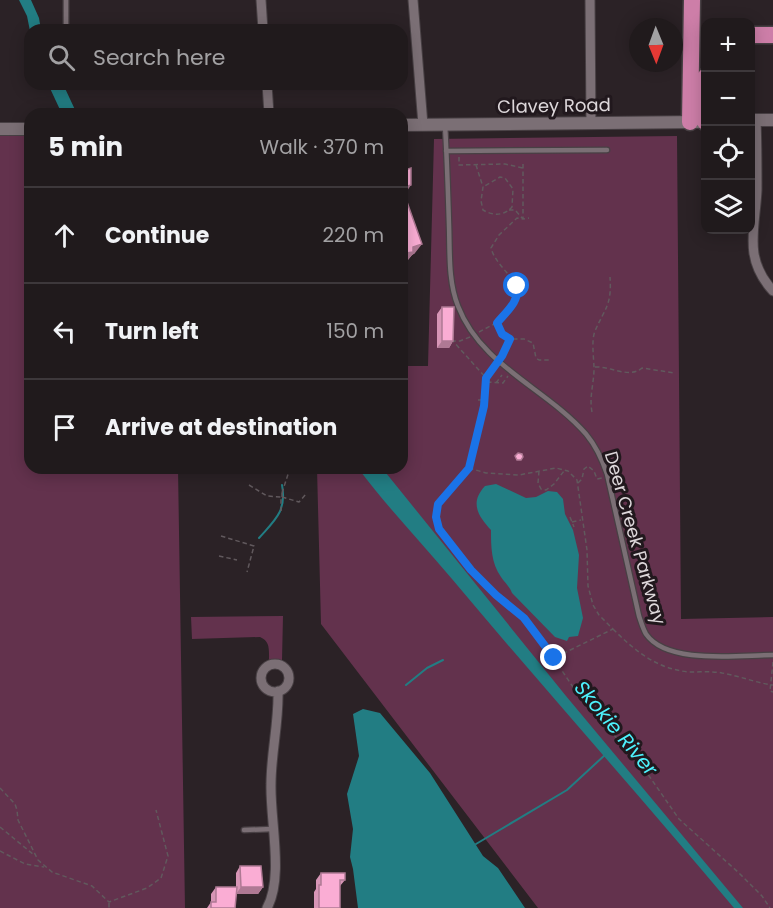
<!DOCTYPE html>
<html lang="en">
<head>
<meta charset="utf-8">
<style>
	body { margin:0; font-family:Poppins,sans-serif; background:#282325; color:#f1f3f6 }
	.controls { position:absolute; right:18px; top:18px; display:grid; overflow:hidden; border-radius:12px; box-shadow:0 3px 15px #0003 }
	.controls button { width:54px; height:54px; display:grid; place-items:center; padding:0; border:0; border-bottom:2px solid #3d383b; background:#201a1c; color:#f1f3f6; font:30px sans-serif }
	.compass { position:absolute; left:629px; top:18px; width:54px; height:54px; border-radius:50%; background:#201a1c; box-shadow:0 3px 15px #0003; rotate:179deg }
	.stop { position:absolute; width:18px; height:18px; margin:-14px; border:4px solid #1a73e8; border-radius:50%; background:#fff }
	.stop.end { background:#1a73e8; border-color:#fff; box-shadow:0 2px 6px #0008 }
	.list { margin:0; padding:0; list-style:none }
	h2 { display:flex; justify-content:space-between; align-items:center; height:78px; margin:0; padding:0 24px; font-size:26px }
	h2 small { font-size:20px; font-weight:400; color:#a2a1a3 }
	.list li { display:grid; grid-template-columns:39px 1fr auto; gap:18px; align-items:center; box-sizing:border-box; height:96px; padding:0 24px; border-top:2px solid #3d383b }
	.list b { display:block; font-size:22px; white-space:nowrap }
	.list em { font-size:20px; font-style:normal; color:#a2a1a3 }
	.icon { flex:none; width:33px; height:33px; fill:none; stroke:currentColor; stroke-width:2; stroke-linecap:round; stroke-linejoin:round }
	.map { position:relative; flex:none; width:773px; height:908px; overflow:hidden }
	.search { position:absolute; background:#201a1c; box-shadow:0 3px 15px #0003; left:24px; top:24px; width:384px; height:66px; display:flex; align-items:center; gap:15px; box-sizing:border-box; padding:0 21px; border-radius:18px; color:#a2a1a3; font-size:22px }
	.panel { position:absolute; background:#201a1c; box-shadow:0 3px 15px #0003; left:24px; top:108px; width:384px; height:366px; border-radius:18px }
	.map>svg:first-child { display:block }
	.green { fill:#63324d }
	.water { fill:#227d83 }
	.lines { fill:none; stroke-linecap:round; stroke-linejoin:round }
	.stream { stroke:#227d83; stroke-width:2 }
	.lane-casing { stroke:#484044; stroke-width:7 }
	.street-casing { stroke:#484044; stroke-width:11 }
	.secondary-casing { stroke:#484044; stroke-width:14 }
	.highway-casing { stroke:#484044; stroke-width:19 }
	.path { stroke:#61595d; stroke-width:1.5; stroke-dasharray:4.5 3; stroke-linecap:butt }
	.lane { stroke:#7b6f75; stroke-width:4.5 }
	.street { stroke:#7b6f75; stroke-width:9 }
	.secondary { stroke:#7b6f75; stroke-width:12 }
	.highway { stroke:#cd7ea8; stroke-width:16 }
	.path-bridge { stroke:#61595d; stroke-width:1.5; stroke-dasharray:4.5 3; stroke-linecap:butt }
	.wall { fill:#d795b6 }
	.shaded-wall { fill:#af7994 }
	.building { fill:#faadd4; stroke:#af7994; stroke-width:1.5 }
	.route { stroke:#1a73e8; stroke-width:8 }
	.labels { text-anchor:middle; stroke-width:6; stroke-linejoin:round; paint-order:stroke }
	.street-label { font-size:18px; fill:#ddd7da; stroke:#21181d }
	.water-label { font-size:20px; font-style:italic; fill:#4df2fd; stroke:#21181d }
</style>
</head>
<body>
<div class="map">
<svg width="773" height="908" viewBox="0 0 773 908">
	<rect width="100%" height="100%" fill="#2b2226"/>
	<path class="green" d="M0 135H30V468H178L185 908H0Z
		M677 136 681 619 773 617V908H538L321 624 317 468H402V366H428L434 139Z
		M283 616 282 660H269C269 649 270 641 260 637L192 639 191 617Z"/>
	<path class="water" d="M19 0H31L39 18 41 30 30 31 27 16Z
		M48 84H63L77 114H62Z
		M358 468H382L566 696 743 908H734C641 797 545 690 452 579 421 542 387 507 358 468Z
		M496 484 526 498 536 497 548 491 557 492 563 499 565 514 573 530 579 555 577 588 583 618 578 636 569 637 567 641 555 637 512 593C510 587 505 583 501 577 491 563 491 546 491 530 477 515 470 502 485 486Z
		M363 709 380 713 430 773 483 856 498 868 525 908H358L353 869 350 857 353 829 347 794 359 756 353 714Z"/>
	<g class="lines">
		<path class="stream" d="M259 538C275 520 287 511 282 485
			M406 685 427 668 443 660
			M476 844 567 790 606 754"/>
		<defs>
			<path id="lane" d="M66 30V0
				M445 125C447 159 448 192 449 225 450 252 448 281 458 306 481 366 546 388 586 434 596 446 602 459 607 474L639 616C641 622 643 629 646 634 667 665 739 655 773 655
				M446 151 607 150
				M244 830 272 829"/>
			<path id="street" d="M261 0 263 30
				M413 0 423 125
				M590 0 591 124
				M267 84 269 114
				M756 120C757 143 757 167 757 190 755 230 743 258 773 291
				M261 678a14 14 0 1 1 28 0a14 14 0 1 1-28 0Z
				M267 908C284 877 270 821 271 784 271 753 279 722 278 691"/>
			<path id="secondary" d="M750 120H773
				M402 125 698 122
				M0 129H30"/>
			<path id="highway" d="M750 35H773
				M690 122 692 0
				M705 122 704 83 706 76"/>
		</defs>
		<use href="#lane" class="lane-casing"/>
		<use href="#street" class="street-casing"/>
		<use href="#secondary" class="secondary-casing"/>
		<use href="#highway" class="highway-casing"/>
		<path class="path" d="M459 157V165L505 164 523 168
			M523 164V219L529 218
			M476 165 483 187 481 201 483 210C493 216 504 216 512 207L513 189 505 178 500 177 483 187
			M509 210H515L523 219 517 218 499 235 491 248C496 266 515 276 519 294L497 323 499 329 507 339H524L533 343 536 358 539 360H550
			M479 332 496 323
			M470 337 460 341H453L486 378
			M502 356 510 339
			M595 367C611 366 629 379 642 368L675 373
			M487 382 503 383 508 376
			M496 383 502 375
			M478 400H483
			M592 412C589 397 594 383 594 369 594 358 591 341 595 331 605 308 612 305 610 277
			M469 468 486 473 519 475 556 468 568 471 577 480 587 550 588 586 593 605 599 615 613 629 554 658C545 644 536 629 524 618 500 595 428 544 437 506 441 490 465 480 470 464 475 446 480 428 483 410 487 391 482 384 494 367
			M539 471 538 483 541 489 546 490 554 484 564 471
			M578 483 582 479 584 469 588 466 594 471 597 479 602 478
			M249 485 267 496 281 497V511
			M282 493 290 468
			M282 497 299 502 306 494
			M570 517 574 527
			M572 522 581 520
			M221 536 254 546 247 572
			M219 556 237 560
			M613 629C635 651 657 669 689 672 700 672 712 671 722 673 740 676 756 683 773 685
			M554 659 586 706 638 760 679 819 739 873 762 896 770 908
			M773 662 770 691 773 692
			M0 788 15 804 17 810 18 820 38 860 52 872 92 886 109 902 147 888 161 878 168 856 156 810
			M0 827 34 855
			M0 851 25 864 44 867
			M109 903V908"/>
		<use href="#lane" class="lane"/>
		<use href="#street" class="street"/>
		<use href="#secondary" class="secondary"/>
		<use href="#highway" class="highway"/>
		<path class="path-bridge" d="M282 497V493"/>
	</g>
	<path class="wall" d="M402 171 404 194 415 253 412 255 407 261 402 262Z
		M442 307 453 341 449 348H437V314Z
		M240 866 263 887 258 894H236L235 908H207L211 902V894L216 887H236V873Z
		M321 873 345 880 340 886V908H314V892L316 889V880Z"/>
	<path class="shaded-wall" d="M411 185 405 194 402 188Z
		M422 244 415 253 412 255 407 261 402 262V260L406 253 413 247Z
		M442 341H453L449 348H437Z
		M241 887H263L258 894H236Z"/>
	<path class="building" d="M411 168V185L402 188 422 244 413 247V252L406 253 404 243 402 244V171Z
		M442 307H454L453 341H442Z
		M518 453 522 454 523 457 521 460H517L515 456Z
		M240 866H261L263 887H241Z
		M321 873H345V880H340V908H319V885H321Z
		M216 887H237L235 908H211V902H216Z"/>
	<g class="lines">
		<path class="route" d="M517 286C520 301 506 312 497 323L502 334 510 339 502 356 486 378 484 406 469 468 438 504 436 517 439 529 471 570 496 595 524 618 554 658"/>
	</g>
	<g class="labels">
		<g class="street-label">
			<text transform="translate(554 106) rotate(-1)" y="6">Clavey Road</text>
			<text transform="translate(635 538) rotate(74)" y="6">Deer Creek Parkway</text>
		</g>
		<g class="water-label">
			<text transform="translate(616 728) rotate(50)" y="7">Skokie River</text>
		</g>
	</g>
</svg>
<div class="controls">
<button>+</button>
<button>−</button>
<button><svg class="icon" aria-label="locate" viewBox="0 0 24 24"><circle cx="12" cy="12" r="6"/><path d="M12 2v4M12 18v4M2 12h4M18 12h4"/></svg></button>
<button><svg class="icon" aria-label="layers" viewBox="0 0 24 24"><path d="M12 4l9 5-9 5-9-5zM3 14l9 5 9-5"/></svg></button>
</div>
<svg class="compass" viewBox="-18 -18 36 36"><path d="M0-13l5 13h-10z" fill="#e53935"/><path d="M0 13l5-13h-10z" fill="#a2a1a3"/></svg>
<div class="stop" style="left:517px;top:286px"></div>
<div class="stop end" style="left:554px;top:658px"></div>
<div class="search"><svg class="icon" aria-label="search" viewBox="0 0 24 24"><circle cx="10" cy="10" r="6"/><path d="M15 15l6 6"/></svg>Search here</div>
<section class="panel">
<h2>5 min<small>Walk · 370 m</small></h2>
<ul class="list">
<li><svg class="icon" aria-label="ahead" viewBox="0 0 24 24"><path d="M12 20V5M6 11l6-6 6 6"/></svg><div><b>Continue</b></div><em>220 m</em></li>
<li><svg class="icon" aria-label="left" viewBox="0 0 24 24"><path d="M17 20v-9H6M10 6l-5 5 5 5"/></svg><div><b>Turn left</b></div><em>150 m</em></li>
<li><svg class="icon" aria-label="arrive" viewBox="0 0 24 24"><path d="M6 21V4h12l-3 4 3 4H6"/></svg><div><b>Arrive at destination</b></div></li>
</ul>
</section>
</div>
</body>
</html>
